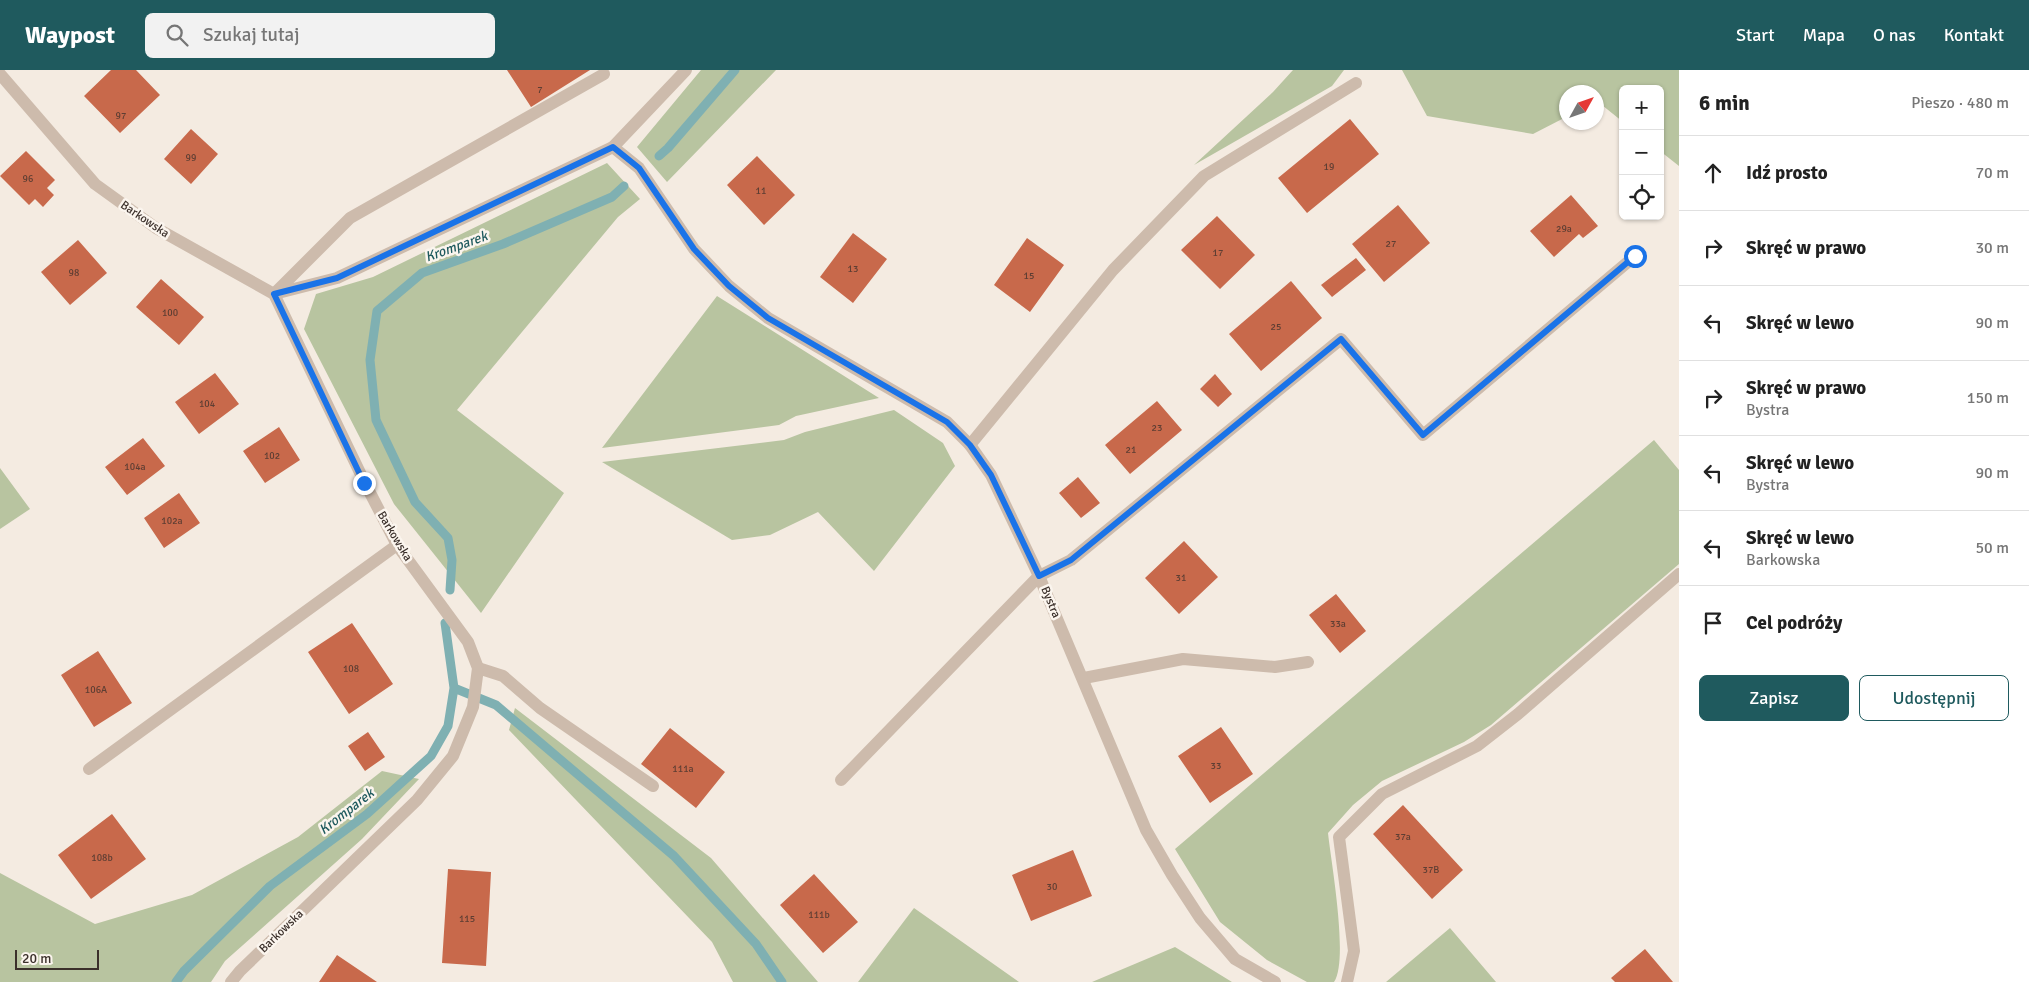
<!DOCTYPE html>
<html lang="pl">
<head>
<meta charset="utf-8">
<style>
	body { margin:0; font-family:Signika,sans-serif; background:#f2f2f2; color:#222 }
	.controls { position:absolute; right:15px; top:15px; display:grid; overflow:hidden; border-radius:8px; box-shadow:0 1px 4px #0004 }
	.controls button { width:45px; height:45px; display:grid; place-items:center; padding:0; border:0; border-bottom:1px solid #e0e0e0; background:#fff; color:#222; font:25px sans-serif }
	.compass { position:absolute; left:1559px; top:15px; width:45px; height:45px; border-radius:50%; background:#fff; box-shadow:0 1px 4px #0004; rotate:50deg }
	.scale { position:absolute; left:15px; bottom:12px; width:84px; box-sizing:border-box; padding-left:5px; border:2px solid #3b302b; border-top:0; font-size:14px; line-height:18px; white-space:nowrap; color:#3b302b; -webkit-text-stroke:4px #fbf5ee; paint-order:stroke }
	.stop { position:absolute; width:15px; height:15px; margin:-11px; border:4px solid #1a73e8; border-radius:50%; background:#fff }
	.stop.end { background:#1a73e8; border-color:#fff; box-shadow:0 1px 5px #0008 }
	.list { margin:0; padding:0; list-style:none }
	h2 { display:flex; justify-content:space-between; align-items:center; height:65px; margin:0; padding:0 20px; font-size:21px }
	h2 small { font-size:16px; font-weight:400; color:#767676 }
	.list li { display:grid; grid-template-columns:32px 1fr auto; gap:15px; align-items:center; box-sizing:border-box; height:75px; padding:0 20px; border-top:1px solid #e0e0e0 }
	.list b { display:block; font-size:19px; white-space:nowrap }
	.list p { margin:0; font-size:16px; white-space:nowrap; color:#767676 }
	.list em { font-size:16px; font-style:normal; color:#767676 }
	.actions { display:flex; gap:10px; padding:15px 20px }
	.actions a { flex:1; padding:11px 0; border:1px solid #1f5a5e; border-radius:8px; text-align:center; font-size:18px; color:#1f5a5e }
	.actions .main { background:#1f5a5e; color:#fff }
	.icon { flex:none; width:28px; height:28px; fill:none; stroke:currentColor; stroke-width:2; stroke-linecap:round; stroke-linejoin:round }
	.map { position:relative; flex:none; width:1679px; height:912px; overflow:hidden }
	header { display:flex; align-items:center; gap:30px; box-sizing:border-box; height:70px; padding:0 25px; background:#1f5a5e; color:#fff }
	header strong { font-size:24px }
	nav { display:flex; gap:28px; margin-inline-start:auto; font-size:18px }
	.search { width:350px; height:45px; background:#f2f2f2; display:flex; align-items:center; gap:12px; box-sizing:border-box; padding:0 18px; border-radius:8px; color:#767676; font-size:19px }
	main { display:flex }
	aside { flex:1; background:#fff }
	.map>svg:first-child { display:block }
	.green { fill:#b8c4a0 }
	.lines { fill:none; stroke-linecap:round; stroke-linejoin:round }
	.stream { stroke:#7fb0b2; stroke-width:9 }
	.building { fill:#c8694b }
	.lane { stroke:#cdbbac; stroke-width:12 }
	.street { stroke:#cdbbac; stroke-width:12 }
	.route { stroke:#1a73e8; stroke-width:6 }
	.labels { text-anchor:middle; stroke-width:5; stroke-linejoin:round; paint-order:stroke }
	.number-label { font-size:10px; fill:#5e3e33 }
	.street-label { font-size:12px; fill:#3b302b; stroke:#fbf5ee }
	.water-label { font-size:14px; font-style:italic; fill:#1f5a5e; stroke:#fbf5ee }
</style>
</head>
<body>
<header>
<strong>Waypost</strong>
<div class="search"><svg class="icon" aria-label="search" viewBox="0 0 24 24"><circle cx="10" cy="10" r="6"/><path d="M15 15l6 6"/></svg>Szukaj tutaj</div>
<nav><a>Start</a><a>Mapa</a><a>O nas</a><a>Kontakt</a></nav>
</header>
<main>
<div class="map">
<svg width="1679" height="912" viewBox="0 0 1679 912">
	<rect width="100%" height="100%" fill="#f4ebe1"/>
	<path class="green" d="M701 0H776L667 112 637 77Z
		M1293 0H1344L1332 16 1194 95 1273 22Z
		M1402 0H1679V96L1660 81V19H1623V52L1597 31 1596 22H1566V47L1533 64 1427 46Z
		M607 93 640 129 618 147 457 340 564 423 481 543 394 434 304 259 316 224 373 207Z
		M717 226 879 328 796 346 779 355 602 378Z
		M894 340 943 373 955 396 874 501 818 442 770 465 732 470 602 392 784 370 805 362Z
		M1654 370 1679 400V494L1491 655 1464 672 1382 711 1353 735 1328 763C1331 792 1349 890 1334 912H1307L1267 890 1220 852 1175 779Z
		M0 398 30 439 0 459Z
		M515 638 711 788 818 912H733L712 872 509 660Z
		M382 701 419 709 362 769 225 891 211 912H0V803L95 854 192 825 298 767Z
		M914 838 1019 912H858Z
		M1450 858 1496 912H1386Z
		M1175 877 1232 912H1092Z"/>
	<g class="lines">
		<path class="stream" d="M659 86 668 78 735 0
			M450 520 452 490 448 468 415 432 376 350 370 290 377 241 422 203 503 174 612 127 624 116
			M454 618 496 635 674 786 756 874 782 912
			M176 912 184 901 270 816 367 744 431 686 448 656 454 618 445 553"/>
	</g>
	<path class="building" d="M111 0H136L160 25 120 63 84 26Z
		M507 0H590L531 37Z
		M1350 49 1379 84 1307 143 1278 108Z
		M191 59 218 84 191 114 164 89Z
		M26 81 55 110 47 118 54 125 43 137 35 129 29 135 0 106Z
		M757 86 795 125 764 155 727 115Z
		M1571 125 1598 156 1583 168 1579 164 1554 187 1530 161Z
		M1398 135 1430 173 1384 212 1352 174Z
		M1217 146 1255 185 1220 219 1181 180Z
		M853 163 887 189 853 233 820 207Z
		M1027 168 1064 195 1030 242 994 215Z
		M78 170 107 203 70 235 41 202Z
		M1356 188 1366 200 1332 227 1321 215Z
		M161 209 204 247 179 275 136 237Z
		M1291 211 1322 248 1261 301 1229 264Z
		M215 303 239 334 199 364 175 332Z
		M1215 304 1232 324 1218 337 1200 319Z
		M1157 331 1182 360 1130 404 1105 375Z
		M279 357 300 390 265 413 243 381Z
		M143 368 165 396 127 425 105 397Z
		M1078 407 1100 433 1081 448 1059 423Z
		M179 423 200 453 164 478 144 448Z
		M1184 471 1218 507 1179 544 1145 508Z
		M1336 524 1366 561 1340 583 1309 545Z
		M352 553 393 614 349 644 308 582Z
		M98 581 132 633 94 657 61 605Z
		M1221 657 1253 704 1210 733 1178 686Z
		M670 658 725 702 696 738 641 694Z
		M368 662 385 687 365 701 348 676Z
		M1403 735 1463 800 1432 829 1373 764Z
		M112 744 146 789 91 829 58 785Z
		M1073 780 1092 826 1031 851 1012 805Z
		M448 799 491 802 486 896 442 893Z
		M814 804 858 852 823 883 780 835Z
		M1645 879 1673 912H1615L1611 908Z
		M337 885 377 912H319Z"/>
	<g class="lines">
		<path class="lane" d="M613 77 686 0
			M274 224 350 148 604 4
			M970 375 1113 200 1204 106 1356 13
			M478 598 503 606 540 638 653 716
			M1084 608 1183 589 1275 597 1308 592
			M89 699 397 475
			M841 710 1039 506 1071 490 1341 269 1423 365 1635 186
			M1347 912 1354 881 1339 767 1382 724 1477 676 1518 644 1679 504"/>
		<path class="street" d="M0 4 95 114 156 158 274 224 365 413 397 475 468 572 478 598 473 637 453 686 417 730 240 901 231 912
			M274 224 337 208 613 77 639 98 694 179 729 216 768 248 947 352 970 375 991 405 1039 506 1146 760 1172 805 1200 848 1235 889 1275 912"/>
	</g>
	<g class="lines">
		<path class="route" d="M364 413 274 224 337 208 613 77 639 98 694 179 729 216 768 248 947 352 970 375 991 405 1039 506 1071 490 1341 269 1423 365 1635 186"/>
	</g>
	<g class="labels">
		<g class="number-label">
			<text x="540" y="23">7</text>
			<text x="121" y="49">97</text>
			<text x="191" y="91">99</text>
			<text x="1329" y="100">19</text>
			<text x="28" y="112">96</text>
			<text x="761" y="124">11</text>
			<text x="1564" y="162">29a</text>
			<text x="1391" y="177">27</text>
			<text x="1218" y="186">17</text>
			<text x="853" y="202">13</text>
			<text x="74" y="206">98</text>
			<text x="1029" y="209">15</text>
			<text x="170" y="246">100</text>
			<text x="1276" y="260">25</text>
			<text x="207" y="337">104</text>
			<text x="1157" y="361">23</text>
			<text x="1131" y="383">21</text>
			<text x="272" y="389">102</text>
			<text x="135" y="400">104a</text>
			<text x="172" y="454">102a</text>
			<text x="1181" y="511">31</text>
			<text x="1338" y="557">33a</text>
			<text x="351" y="602">108</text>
			<text x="96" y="623">106A</text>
			<text x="1216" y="699">33</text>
			<text x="683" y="702">111a</text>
			<text x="1403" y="770">37a</text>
			<text x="102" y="791">108b</text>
			<text x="1431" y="803">37B</text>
			<text x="1052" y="820">30</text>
			<text x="819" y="848">111b</text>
			<text x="467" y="852">115</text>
		</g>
		<g class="street-label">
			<text transform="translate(145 149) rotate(34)" y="4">Barkowska</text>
			<text transform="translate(395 466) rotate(59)" y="4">Barkowska</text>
			<text transform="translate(1051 532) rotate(67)" y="4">Bystra</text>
			<text transform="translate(281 861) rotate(-44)" y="4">Barkowska</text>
		</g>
		<g class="water-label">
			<text transform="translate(456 176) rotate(-20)" y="5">Kromparek</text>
			<text transform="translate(346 741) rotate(-38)" y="5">Kromparek</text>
		</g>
	</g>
</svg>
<div class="controls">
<button>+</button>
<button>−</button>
<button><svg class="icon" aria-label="locate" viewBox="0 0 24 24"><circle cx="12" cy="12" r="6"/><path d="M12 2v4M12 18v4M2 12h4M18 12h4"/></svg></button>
</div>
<svg class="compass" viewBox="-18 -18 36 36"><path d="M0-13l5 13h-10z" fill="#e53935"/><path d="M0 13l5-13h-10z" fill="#767676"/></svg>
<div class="scale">20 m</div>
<div class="stop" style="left:1635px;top:186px"></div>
<div class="stop end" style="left:364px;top:413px"></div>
</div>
<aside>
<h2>6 min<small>Pieszo · 480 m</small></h2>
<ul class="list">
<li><svg class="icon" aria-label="ahead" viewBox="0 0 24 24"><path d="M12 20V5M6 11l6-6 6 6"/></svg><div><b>Idź prosto</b></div><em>70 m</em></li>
<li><svg class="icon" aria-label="right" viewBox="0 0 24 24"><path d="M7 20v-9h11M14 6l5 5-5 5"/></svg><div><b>Skręć w prawo</b></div><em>30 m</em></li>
<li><svg class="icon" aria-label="left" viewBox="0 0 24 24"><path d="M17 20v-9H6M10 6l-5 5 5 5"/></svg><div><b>Skręć w lewo</b></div><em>90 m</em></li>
<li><svg class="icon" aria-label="right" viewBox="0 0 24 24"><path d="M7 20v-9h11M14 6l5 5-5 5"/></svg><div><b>Skręć w prawo</b><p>Bystra</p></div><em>150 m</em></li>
<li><svg class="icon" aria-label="left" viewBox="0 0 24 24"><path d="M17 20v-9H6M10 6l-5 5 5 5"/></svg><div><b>Skręć w lewo</b><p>Bystra</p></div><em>90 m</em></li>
<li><svg class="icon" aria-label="left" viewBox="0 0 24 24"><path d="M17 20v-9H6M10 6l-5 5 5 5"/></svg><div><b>Skręć w lewo</b><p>Barkowska</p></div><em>50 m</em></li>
<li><svg class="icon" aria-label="arrive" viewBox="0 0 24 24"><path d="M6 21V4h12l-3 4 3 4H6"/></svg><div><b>Cel podróży</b></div></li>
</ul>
<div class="actions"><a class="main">Zapisz</a><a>Udostępnij</a></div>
</aside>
</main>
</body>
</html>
